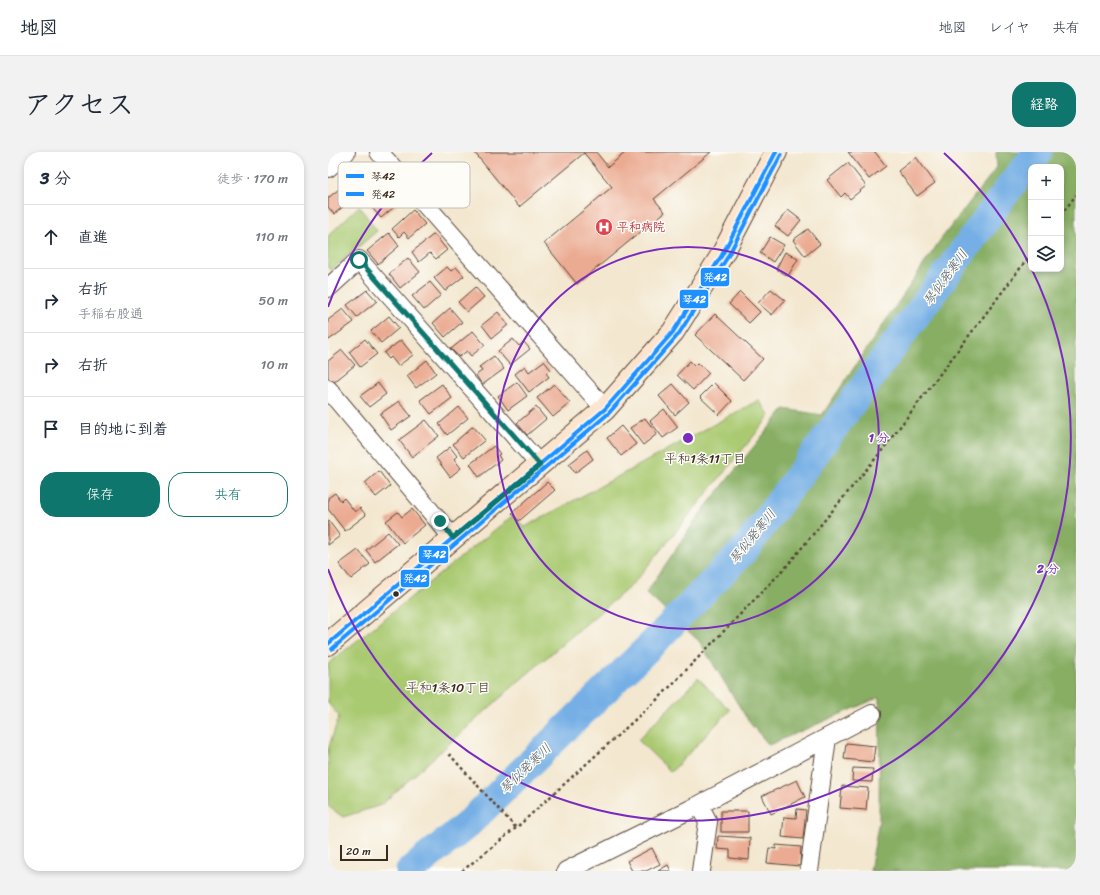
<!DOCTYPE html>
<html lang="ja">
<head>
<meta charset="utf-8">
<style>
	body { margin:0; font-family:Sriracha,"Klee One",sans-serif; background:#f2f2f3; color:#1f2937 }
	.controls { position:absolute; right:12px; top:12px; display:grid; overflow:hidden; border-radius:8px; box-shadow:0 2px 6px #0003 }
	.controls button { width:36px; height:36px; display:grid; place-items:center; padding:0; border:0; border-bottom:1px solid #e0e1e3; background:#fff; color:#1f2937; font:20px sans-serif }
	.scale { position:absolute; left:12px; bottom:10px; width:48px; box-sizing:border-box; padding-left:4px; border:2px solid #3b2a1e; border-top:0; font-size:11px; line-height:14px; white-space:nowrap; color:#3b2a1e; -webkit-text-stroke:3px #fdfcf7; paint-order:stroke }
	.stop { position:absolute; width:12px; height:12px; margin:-9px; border:3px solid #0f766e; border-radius:50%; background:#fff }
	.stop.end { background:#0f766e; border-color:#fff; box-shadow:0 1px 4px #0008 }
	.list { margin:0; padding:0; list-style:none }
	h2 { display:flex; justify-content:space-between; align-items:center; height:52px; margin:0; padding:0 16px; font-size:17px }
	h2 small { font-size:13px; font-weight:400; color:#747a83 }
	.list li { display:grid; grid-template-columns:26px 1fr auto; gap:12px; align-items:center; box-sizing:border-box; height:64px; padding:0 16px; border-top:1px solid #e0e1e3 }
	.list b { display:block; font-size:15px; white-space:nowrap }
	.list p { margin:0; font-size:13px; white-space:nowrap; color:#747a83 }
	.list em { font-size:13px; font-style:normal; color:#747a83 }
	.actions { display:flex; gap:8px; padding:12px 16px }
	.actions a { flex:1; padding:9px 0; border:1px solid #0f766e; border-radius:16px; text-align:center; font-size:14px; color:#0f766e }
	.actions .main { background:#0f766e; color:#fff }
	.icon { flex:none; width:22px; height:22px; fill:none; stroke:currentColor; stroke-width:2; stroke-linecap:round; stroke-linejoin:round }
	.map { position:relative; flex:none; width:748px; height:719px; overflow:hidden; border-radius:16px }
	header { display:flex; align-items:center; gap:24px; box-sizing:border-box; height:56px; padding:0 20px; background:#fff; border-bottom:1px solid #e0e1e3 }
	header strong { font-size:19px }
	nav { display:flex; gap:22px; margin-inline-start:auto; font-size:14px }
	.intro { display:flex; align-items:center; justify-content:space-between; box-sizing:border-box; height:96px; padding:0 24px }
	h1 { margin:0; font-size:28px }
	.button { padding:10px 18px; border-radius:16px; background:#0f766e; color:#fff; font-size:14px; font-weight:700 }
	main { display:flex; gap:24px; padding:0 24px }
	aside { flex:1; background:#fff; border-radius:16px; box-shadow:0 2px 6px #0003 }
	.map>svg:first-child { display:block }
	.green { fill:#aaca72; stroke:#727a48 }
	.forest { fill:#87ae64; stroke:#616c41; fill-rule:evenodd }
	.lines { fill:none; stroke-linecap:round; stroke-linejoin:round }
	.river { stroke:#74afe5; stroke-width:29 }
	.building { fill:#ebab92 }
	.street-casing { stroke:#574639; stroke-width:20 }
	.secondary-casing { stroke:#574639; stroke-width:24 }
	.path { stroke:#574639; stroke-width:2.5; stroke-dasharray:3 3; stroke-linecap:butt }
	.street { stroke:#fff; stroke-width:18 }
	.secondary { stroke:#fce5cf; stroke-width:22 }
	.bus-1-casing { stroke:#fdfcf7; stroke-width:7 }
	.bus-2-casing { stroke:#fdfcf7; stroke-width:7 }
	.bus-1 { stroke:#1e90ff; stroke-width:4 }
	.bus-2 { stroke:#1e90ff; stroke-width:4 }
	.route { stroke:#0f766e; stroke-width:5 }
	.ring { fill:none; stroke:#7b2cbf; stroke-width:2 }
	.bus-dot { fill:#3b2a1e; stroke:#fdfcf7; stroke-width:1.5 }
	.labels { text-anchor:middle; stroke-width:3; stroke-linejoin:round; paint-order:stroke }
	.health-label { font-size:12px; font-weight:bold; fill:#be3a42; stroke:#fdfcf7; text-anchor:start }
	.water-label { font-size:13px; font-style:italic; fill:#4f5964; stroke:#fdfcf7 }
	.neighbourhood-label { font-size:13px; fill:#3b2a1e; stroke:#fdfcf7 }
	.key { fill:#fdfcf7; stroke:#c3bdb6; stroke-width:1 }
	.key-label { font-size:11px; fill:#3b2a1e }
	.centre { fill:#7b2cbf; stroke:#fdfcf7; stroke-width:2 }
	.ring-label { font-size:12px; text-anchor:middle; font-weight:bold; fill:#7b2cbf; stroke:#fdfcf7; stroke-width:3; stroke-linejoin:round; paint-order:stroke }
	.line-badge { stroke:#fdfcf7; stroke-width:1.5 }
	.badge-label { font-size:11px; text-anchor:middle; font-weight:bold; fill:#fff }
</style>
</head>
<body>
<header>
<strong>地図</strong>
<nav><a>地図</a><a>レイヤ</a><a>共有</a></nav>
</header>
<div class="intro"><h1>アクセス</h1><a class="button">経路</a></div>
<main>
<aside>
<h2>3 分<small>徒歩 · 170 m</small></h2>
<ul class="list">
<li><svg class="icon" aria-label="ahead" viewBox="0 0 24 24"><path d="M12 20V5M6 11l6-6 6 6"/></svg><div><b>直進</b></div><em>110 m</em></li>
<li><svg class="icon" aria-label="right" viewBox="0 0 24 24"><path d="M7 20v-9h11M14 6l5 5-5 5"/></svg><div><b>右折</b><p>手稲右股通</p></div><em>50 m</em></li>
<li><svg class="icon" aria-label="right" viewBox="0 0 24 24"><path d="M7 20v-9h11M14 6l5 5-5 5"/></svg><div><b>右折</b></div><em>10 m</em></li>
<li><svg class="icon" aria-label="arrive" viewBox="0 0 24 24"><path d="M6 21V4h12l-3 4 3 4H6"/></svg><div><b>目的地に到着</b></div></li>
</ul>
<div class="actions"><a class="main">保存</a><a>共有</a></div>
</aside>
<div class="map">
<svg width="748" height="719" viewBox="0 0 748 719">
	<rect width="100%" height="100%" fill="#fdfcf7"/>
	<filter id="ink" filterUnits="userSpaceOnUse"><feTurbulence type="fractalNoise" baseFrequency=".025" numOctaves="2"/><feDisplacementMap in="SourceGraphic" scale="8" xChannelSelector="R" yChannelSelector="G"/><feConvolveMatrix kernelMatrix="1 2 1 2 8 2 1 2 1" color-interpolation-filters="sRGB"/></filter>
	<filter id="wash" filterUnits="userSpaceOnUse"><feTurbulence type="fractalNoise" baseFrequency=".012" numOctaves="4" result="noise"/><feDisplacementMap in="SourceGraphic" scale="16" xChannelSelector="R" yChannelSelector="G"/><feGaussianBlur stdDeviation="0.9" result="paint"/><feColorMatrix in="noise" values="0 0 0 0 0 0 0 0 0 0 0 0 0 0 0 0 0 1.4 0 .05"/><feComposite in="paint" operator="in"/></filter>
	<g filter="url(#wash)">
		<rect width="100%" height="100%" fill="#f3e7cf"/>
		<path class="green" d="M31 54 49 79 3 118 0 114V84Z
			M431 248 442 264 305 432 191 529 53 653 15 665 0 654V598L11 564 0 551V512L184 364 197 375Z
			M370 526 402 558 343 620 310 588Z"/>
		<path class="forest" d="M668 0H748V719H542L551 668 552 545 441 593 421 570 371 489 318 441 372 362 456 257 494 263 613 87 669 15ZM703 15H733V117H703Z"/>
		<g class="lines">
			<path class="river" d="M82 719 140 672 323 493 417 397 684 32 710 0"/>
		</g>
		<g id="blocks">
			<path class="building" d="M146 0H268L280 15 298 0H383L326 47 337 60 249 132 216 91 284 35 256 1 191 55Z
				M520 0H547L558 14 541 27Z
				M588 5 607 31 589 44 570 19Z
				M520 11 538 34 522 47 517 41 513 45 499 28Z
				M15 34 25 47 6 62 0 55V46Z
				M59 35 72 50 53 66 40 51Z
				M85 58 97 72 81 86 76 80 71 85 64 77Z
				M460 58 473 68 460 84 447 74Z
				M480 77 492 92 477 104 465 88Z
				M61 81 71 94 50 112 39 99Z
				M106 82 119 98 108 107 102 101 91 110 84 100Z
				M442 85 456 93 445 110 432 101Z
				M457 100 470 107 460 124 448 117Z
				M80 106 92 120 72 136 61 122Z
				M119 115 123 119 128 115 136 124 117 139 106 126Z
				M102 130 113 143 96 158 84 144Z
				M147 135 156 145 139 160 130 150Z
				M443 137 457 148 444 163 430 151Z
				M39 138 49 149 29 165 19 153Z
				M412 140 432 160 421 171 401 152Z
				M122 156 134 170 117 185 105 171Z
				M15 157 26 170 1 188 0 187V168Z
				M170 160 180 173 164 186 154 173Z
				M387 162 435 207 415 228 367 183Z
				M61 164 71 176 53 191 43 179Z
				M145 179 157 193 143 204 139 199 131 205 123 197Z
				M37 187 49 202 32 215 21 200Z
				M185 187 191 194 196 190 202 197 182 213 170 199Z
				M73 188 85 203 70 214 63 205 61 207 56 201Z
				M14 198 27 213 5 231 0 225V209Z
				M166 204 176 217 154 233 148 223 154 219 151 215Z
				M99 208 108 221 88 236 79 224Z
				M216 209 223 218 218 221 221 225 201 240 187 222 197 214 201 220Z
				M362 209 367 214 370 211 381 221 365 238 349 223Z
				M189 230 199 244 180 258 170 244Z
				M50 231 58 242 41 255 32 244Z
				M386 231 404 249 391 263 372 245Z
				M114 232 124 246 103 262 92 248Z
				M226 232 242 251 225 265 209 246Z
				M345 232 361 250 347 263 331 244Z
				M71 249 83 264 63 278 52 262Z
				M131 255 140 266 119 283 111 272Z
				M208 255 218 267 199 283 189 271Z
				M336 257 350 275 335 286 322 269Z
				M317 266 329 282 315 293 302 276Z
				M98 268 111 284 84 305 71 288Z
				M145 274 157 288 136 305 125 292Z
				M293 274 308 292 293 304 279 286Z
				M166 294 172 302 170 303 173 308 151 325 142 312Z
				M122 295 129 304 126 307 133 316 122 325 108 306Z
				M259 298 265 307 247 321 241 312Z
				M51 319 62 334 48 345 37 331Z
				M219 330 227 338 191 369 184 361Z
				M7 341 13 349 16 346 27 360 32 356 38 363 17 379 0 357V346Z
				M84 357 97 373 75 391 58 369 70 360 74 365Z
				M0 368 12 384 0 393Z
				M60 380 70 392 47 410 38 398Z
				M30 398 42 412 23 427 11 412Z
				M518 591 547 594 545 610 516 607Z
				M525 616 545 617 544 630 524 629Z
				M469 628 477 645 443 662 434 644Z
				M514 634 540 636 538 658 512 656Z
				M469 657 478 658 475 687 454 685 456 665 468 666Z
				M393 659H420V680H393Z
				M390 684 422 686 421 708 402 706V698L389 697Z
				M448 693 473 695 472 714 439 711 441 696 448 697Z
				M324 696 332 712 318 719H304L299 709Z
				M340 713 343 719H330Z"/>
		</g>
	</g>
	<g filter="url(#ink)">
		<use href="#blocks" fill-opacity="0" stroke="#574639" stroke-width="1"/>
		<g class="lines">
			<defs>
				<path id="street" d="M51 0 277 257
					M0 16 18 0
					M0 136 31 108 212 313
					M0 237 125 386
					M371 653 380 670 373 719
					M238 719 371 653 544 562
					M481 719 499 586"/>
				<path id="secondary" d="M0 492 277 257 345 180 394 103 448 0"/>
			</defs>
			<use href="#street" class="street-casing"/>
			<use href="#secondary" class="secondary-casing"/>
			<path class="path" d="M733 63 748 43
				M121 602 188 676
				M134 719 188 676 333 544 458 415 552 301 703 102"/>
			<use href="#street" class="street"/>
			<use href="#secondary" class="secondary"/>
			<defs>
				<path id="bus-1" d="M0 492 277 257 345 180 394 103 448 0"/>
				<path id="bus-2" d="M4 497 281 261 350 183 399 106 453 3"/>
			</defs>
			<use href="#bus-1" class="bus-1-casing"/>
			<use href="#bus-2" class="bus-2-casing"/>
			<use href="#bus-1" class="bus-1"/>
			<use href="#bus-2" class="bus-2"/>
		</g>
	</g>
	<g class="lines" filter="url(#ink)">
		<path class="route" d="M31 108 212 313 125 386 112 369"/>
	</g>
	<g class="ring">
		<circle cx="360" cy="286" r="191"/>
		<path d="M0 155A383 383 0 0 1 104 1M616 1A383 383 0 1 1 0 417"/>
	</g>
	<defs>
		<symbol id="hospital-disc" viewBox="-11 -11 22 22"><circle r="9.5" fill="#e0444e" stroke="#fdfcf7"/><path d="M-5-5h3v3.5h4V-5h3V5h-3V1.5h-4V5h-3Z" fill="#fff"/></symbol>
	</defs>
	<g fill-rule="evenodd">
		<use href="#hospital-disc" x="266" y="65" width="20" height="20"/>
	</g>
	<circle class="bus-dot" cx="68" cy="442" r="3.5"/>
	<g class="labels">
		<g class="health-label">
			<text x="289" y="79">平和病院</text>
		</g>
		<g class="water-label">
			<text transform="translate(617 125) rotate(-54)" y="5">琴似発寒川</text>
			<text transform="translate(424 384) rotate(-51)" y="5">琴似発寒川</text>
			<text transform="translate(197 616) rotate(-44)" y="5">琴似発寒川</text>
		</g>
		<g class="neighbourhood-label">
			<text x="377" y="311">平和1条11丁目</text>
			<text x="120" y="540">平和1条10丁目</text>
		</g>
	</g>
	<rect x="10" y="10" width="132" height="46" rx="6" class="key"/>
	<rect x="18" y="22" width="18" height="4" fill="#1e90ff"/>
	<rect x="18" y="40" width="18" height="4" fill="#1e90ff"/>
	<g class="key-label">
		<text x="43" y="28">琴42</text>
		<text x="43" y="46">発42</text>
	</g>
	<circle cx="360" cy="286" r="6" class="centre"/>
	<g class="ring-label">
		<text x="551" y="290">1 分</text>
		<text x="720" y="421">2 分</text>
	</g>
	<g class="line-badge">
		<rect x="372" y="115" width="30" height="20" rx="4" fill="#1e90ff"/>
		<rect x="351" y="137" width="30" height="20" rx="4" fill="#1e90ff"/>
		<rect x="90" y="393" width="31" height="19" rx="4" fill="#1e90ff"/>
		<rect x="72" y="417" width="30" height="19" rx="4" fill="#1e90ff"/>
	</g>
	<g class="badge-label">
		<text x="387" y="129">発42</text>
		<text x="366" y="151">琴42</text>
		<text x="106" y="406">琴42</text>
		<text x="87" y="430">発42</text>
	</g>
</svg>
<div class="controls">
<button>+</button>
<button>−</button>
<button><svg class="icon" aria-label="layers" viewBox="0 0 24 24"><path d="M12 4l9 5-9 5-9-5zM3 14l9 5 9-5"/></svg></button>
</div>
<div class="scale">20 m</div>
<div class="stop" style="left:31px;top:108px"></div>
<div class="stop end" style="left:112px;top:369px"></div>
</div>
</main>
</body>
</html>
